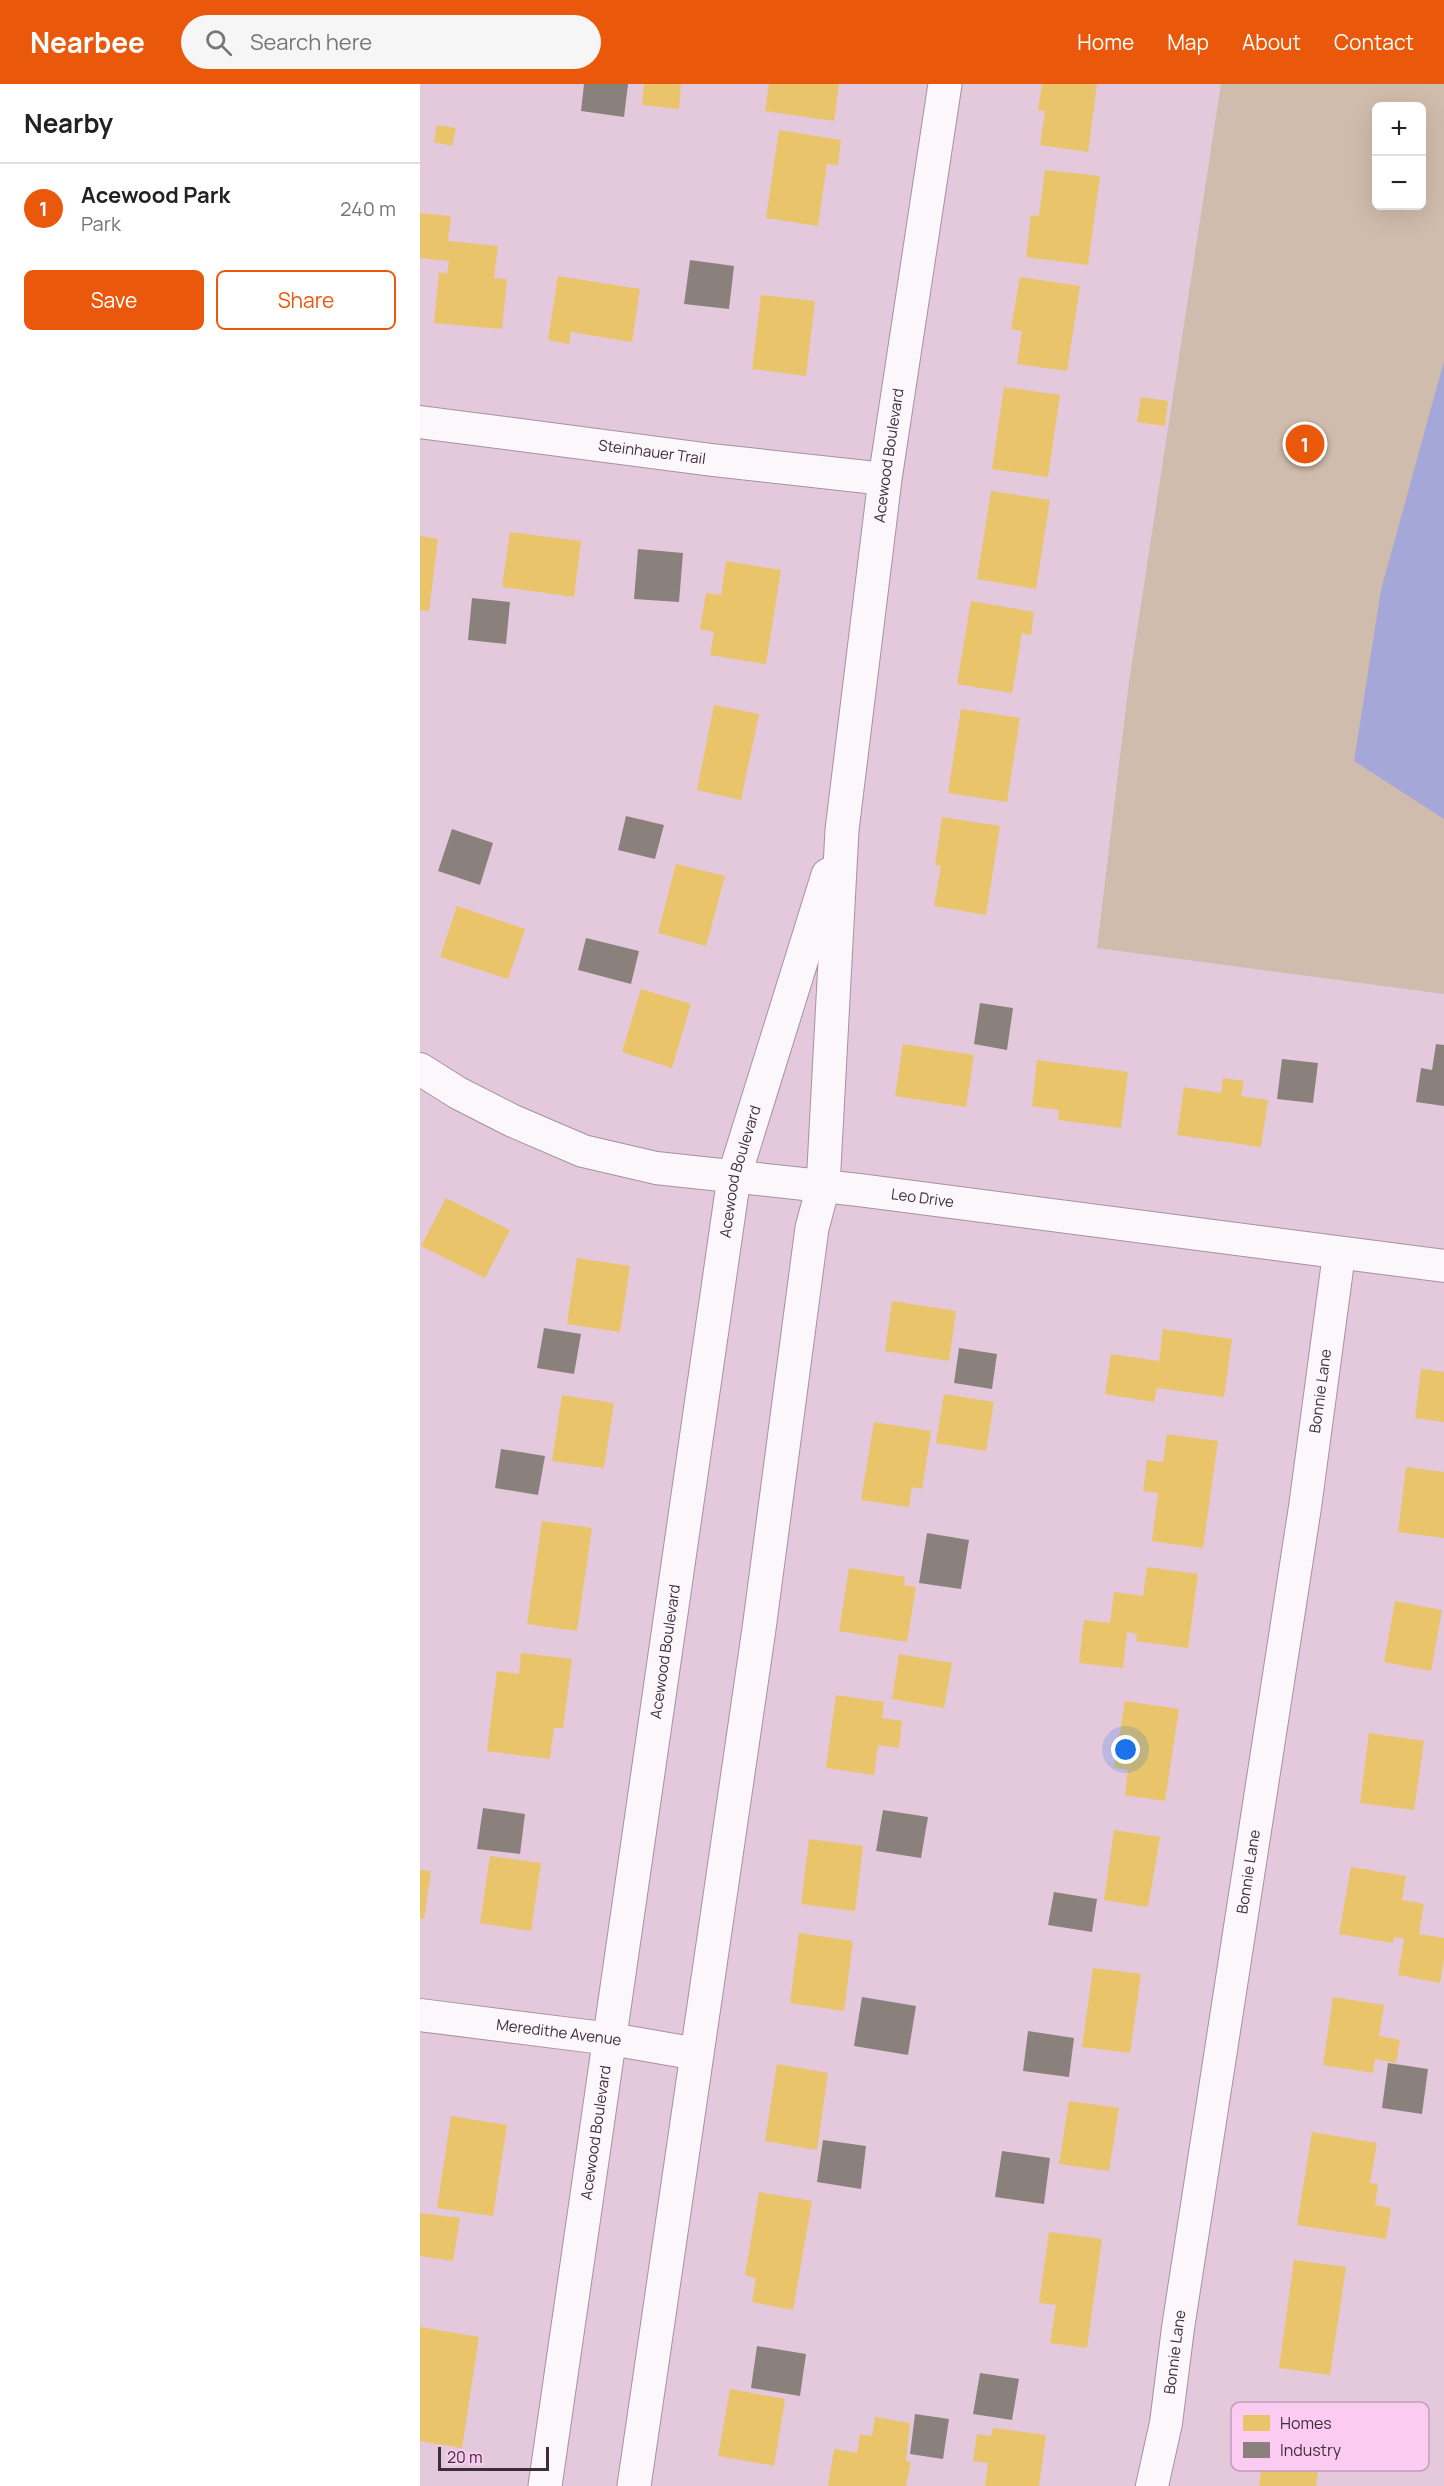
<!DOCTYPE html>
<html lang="en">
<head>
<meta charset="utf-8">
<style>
	body { margin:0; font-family:Manrope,sans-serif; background:#f6f6f6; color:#222 }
	.controls { position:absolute; right:18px; top:18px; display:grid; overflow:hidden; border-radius:9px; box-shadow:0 6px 24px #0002 }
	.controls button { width:54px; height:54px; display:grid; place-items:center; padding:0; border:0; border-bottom:2px solid #e0e0e0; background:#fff; color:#222; font:30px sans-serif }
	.scale { position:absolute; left:18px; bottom:15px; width:111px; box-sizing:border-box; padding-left:6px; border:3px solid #402d3b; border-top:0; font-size:16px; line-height:21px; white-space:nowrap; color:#402d3b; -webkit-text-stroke:4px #fccbf1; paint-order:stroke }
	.you { position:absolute; left:706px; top:1666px; width:21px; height:21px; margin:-15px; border:4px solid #fff; border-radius:50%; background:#1a73e8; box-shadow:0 0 0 9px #1a73e833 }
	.badge { display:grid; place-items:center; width:39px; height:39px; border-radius:50%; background:#ea580c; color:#fff; font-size:20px; font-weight:700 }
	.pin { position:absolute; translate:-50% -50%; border:3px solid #fff; box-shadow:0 2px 6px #0006 }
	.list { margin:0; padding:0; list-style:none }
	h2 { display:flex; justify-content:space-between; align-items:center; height:78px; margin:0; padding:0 24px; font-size:26px }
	h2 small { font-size:20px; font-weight:400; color:#767676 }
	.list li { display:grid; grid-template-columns:39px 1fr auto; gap:18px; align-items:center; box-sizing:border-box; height:90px; padding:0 24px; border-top:2px solid #e0e0e0 }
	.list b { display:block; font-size:22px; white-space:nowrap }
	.list p { margin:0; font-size:20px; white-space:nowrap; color:#767676 }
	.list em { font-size:20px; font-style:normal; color:#767676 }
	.actions { display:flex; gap:12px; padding:18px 24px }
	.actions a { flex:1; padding:14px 0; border:2px solid #ea580c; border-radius:9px; text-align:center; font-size:21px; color:#ea580c }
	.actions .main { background:#ea580c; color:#fff }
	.icon { flex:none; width:33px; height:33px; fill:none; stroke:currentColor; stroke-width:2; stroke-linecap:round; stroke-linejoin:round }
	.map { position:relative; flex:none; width:1024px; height:2402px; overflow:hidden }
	header { display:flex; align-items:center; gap:36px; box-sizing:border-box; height:84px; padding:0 30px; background:#ea580c; color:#fff }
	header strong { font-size:28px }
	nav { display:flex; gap:33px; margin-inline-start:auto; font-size:21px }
	.search { width:420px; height:54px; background:#f6f6f6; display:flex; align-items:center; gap:15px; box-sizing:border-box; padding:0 21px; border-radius:33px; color:#767676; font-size:22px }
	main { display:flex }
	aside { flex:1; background:#fff }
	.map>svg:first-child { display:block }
	.green { fill:#d0bcac; fill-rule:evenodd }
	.water { fill:#a6a7d9 }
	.homes { fill:#e9c46a }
	.industry { fill:#8a817c }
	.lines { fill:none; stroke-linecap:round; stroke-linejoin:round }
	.minor-casing { stroke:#a691a1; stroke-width:34 }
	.tertiary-casing { stroke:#a691a1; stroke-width:35 }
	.minor { stroke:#fbf7fa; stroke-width:32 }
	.tertiary { stroke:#fbf7fa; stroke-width:33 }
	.labels { text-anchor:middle; stroke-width:6; stroke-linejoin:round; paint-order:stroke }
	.street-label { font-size:15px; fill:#402d3b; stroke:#fccbf1 }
	.key { fill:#fccbf1; stroke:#c49cba; stroke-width:1.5 }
	.key-label { font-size:16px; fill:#402d3b }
</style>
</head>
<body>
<header>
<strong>Nearbee</strong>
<div class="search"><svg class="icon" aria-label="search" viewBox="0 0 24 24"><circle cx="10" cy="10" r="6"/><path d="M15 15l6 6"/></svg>Search here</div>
<nav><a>Home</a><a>Map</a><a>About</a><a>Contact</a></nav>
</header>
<main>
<aside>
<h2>Nearby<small></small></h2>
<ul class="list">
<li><span class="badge">1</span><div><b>Acewood Park</b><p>Park</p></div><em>240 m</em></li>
</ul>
<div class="actions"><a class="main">Save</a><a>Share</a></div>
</aside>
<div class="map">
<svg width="1024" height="2402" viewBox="0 0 1024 2402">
	<rect width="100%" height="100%" fill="#e4c9dd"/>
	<path class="green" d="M801 0H1024V910L677 864 709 598ZM956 22H1002V122H956Z"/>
	<path class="water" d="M1024 277V735L934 677 961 506Z"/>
	<path class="homes" d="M224 0H261L259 25 222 21Z
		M349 0H419L414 37 345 27Z
		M622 0H677L668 68 620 61 625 27 618 26Z
		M17 41 36 44 32 62 14 58Z
		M359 46 421 56 418 81 407 80 398 142 346 134Z
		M625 86 680 92 668 181 606 173 611 131 619 132Z
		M0 129 31 132 28 157 78 162 74 194 87 195 82 245 14 239 19 188 27 190 29 177 0 174Z
		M138 192 220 205 212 258 151 248 149 260 128 256Z
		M600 193 660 202 647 287 597 280 602 247 591 245Z
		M341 211 395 217 386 292 332 285Z
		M584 303 640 311 628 393 572 385Z
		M721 313 748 317 745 342 717 338Z
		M571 407 630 416 616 505 557 495Z
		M90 448 161 457 154 513 82 503Z
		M0 452 18 455 9 527 0 526Z
		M306 477 361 486 346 580 290 571 294 548 280 545 286 509 301 511Z
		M551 517 614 528 611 551 602 549 592 609 537 600Z
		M294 621 339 630 321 716 277 706Z
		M541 625 600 634 587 718 528 709Z
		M522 733 580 742 566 831 514 822 521 782 515 781Z
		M256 780 305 792 286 862 238 849Z
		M37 822 105 845 88 895 20 873Z
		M221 905 271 920 252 984 202 968Z
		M483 960 554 971 546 1023 475 1012Z
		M617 976 708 988 701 1044 638 1036 639 1026 612 1022Z
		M803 994 824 997 821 1012 848 1016 841 1063 757 1051 764 1003 801 1009Z
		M26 1114 90 1146 65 1194 1 1162Z
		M157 1174 210 1182 200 1248 147 1240Z
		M472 1217 536 1227 529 1277 465 1267Z
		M743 1245 812 1255 804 1313 737 1304 734 1318 685 1310 691 1270 739 1277Z
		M1001 1285 1024 1288V1338L995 1334Z
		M524 1310 574 1318 566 1367 516 1359Z
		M142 1311 194 1319 184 1384 132 1377Z
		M454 1338 511 1347 502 1405 492 1403 489 1423 441 1416Z
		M747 1350 798 1357 783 1464 732 1457 738 1409 723 1407 727 1376 743 1378Z
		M986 1383 1024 1388V1454L978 1448Z
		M122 1437 172 1444 157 1547 107 1540Z
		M727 1483 778 1490 768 1564 716 1557 717 1550 707 1548 703 1584 659 1579 664 1536 690 1539 694 1508 723 1512Z
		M429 1484 485 1493 484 1501 496 1503 487 1558 419 1547Z
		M975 1517 1022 1526 1011 1587 964 1578Z
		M101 1569 152 1575 143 1644H134L130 1675 67 1667 77 1587 99 1590Z
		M479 1570 532 1579 524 1624 472 1615Z
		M416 1611 464 1618 462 1634 482 1637 479 1664 458 1661 454 1691 406 1684Z
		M705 1617 759 1625 745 1717 705 1711 708 1686 694 1683Z
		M949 1649 1004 1657 994 1726 940 1719Z
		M694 1746 740 1753 728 1823 684 1816Z
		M389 1755 443 1762 435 1827 381 1820Z
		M70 1772 121 1779 111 1847 60 1839Z
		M931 1783 986 1792 982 1816 1004 1820 999 1850 1024 1854V1875L1020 1899 978 1891 984 1855 974 1853 973 1859 919 1850Z
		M0 1786 11 1787 4 1835 0 1834Z
		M379 1849 433 1857 424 1927 370 1919Z
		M673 1884 721 1890 710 1969 662 1963Z
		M913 1913 964 1921 959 1952 980 1956 976 1979 955 1975 953 1989 903 1981Z
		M357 1980 408 1989 397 2066 345 2057Z
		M649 2017 699 2024 689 2087 639 2080Z
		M31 2032 87 2041 73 2132 17 2124Z
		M892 2048 957 2059 950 2099 958 2100 955 2121 971 2124 966 2155 877 2141Z
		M339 2108 392 2117 373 2226 332 2218 336 2194 325 2191Z
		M0 2129 40 2134 33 2177 0 2172Z
		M629 2148 682 2155 667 2264 630 2259 636 2221 619 2219Z
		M874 2176 926 2183 910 2291 859 2284Z
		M0 2243 59 2253 42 2364 0 2357Z
		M310 2305 365 2315 354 2382 298 2372Z
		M455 2333 490 2339 486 2377 491 2378 486 2402H408L414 2365 437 2369 440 2350 452 2352Z
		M847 2343 903 2350 896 2402H839Z
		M573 2344 626 2351 619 2402H565L568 2379 553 2377 557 2350 571 2352Z"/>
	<path class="industry" d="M164 0H208L204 33 161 27Z
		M270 176 314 182 309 225 264 220Z
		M218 465 263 469 259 518 214 515Z
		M52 514 90 518 86 560 48 556Z
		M206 732 244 741 235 775 198 766Z
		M32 745 73 759 60 801 18 787Z
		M166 854 219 867 211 900 158 886Z
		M560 919 593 924 587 966 554 960Z
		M1016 960 1024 961V1022L996 1018 1001 984 1012 986Z
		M862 975 898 979 893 1019 857 1015Z
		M124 1244 161 1250 154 1290 117 1284Z
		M539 1264 577 1270 572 1305 534 1299Z
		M81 1365 125 1372 118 1411 75 1404Z
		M507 1449 549 1456 541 1505 499 1499Z
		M63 1724 105 1730 100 1770 57 1765Z
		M463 1726 508 1733 501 1774 456 1767Z
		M634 1808 677 1815 672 1848 628 1841Z
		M442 1913 496 1922 488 1971 434 1962Z
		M608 1947 654 1954 649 1993 603 1987Z
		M968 1979 1008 1985 1002 2030 962 2024Z
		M403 2056 446 2062 441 2105 397 2098Z
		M582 2067 630 2074 624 2120 575 2113Z
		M337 2262 386 2270 380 2312 331 2304Z
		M560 2289 599 2295 592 2336 553 2330Z
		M495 2330 529 2335 523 2375 490 2370Z"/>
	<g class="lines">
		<defs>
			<g id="minor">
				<path id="s1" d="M0 338 292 376 465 395"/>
				<path id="s2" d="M0 985 38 1009 93 1037 163 1067 236 1084 439 1106 1024 1182"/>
				<path id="s3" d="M0 1931 191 1955 277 1970"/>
				<path id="s4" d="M732 2402 746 2339 758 2244 885 1423 919 1170"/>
			</g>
			<g id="tertiary">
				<path id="s5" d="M125 2402 314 1093 408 791"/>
				<path id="s6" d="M214 2402 339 1545 392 1144 403 1103 422 746 465 395 525 0"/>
			</g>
		</defs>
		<use href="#minor" class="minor-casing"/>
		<use href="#tertiary" class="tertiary-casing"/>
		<use href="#minor" class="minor"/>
		<use href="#tertiary" class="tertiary"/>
	</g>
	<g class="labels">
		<g class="street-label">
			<text dy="5" stroke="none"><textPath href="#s1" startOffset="234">Steinhauer Trail</textPath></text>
			<text dy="5" stroke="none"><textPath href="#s6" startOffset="2048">Acewood Boulevard</textPath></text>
			<text dy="5" stroke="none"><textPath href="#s5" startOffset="1329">Acewood Boulevard</textPath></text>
			<text dy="5" stroke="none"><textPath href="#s2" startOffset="526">Leo Drive</textPath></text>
			<text dy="5" stroke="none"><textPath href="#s4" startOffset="1108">Bonnie Lane</textPath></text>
			<text dy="5" stroke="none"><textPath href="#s5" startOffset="843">Acewood Boulevard</textPath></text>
			<text dy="5" stroke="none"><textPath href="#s4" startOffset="622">Bonnie Lane</textPath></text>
			<text dy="5" stroke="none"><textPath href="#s3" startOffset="140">Meredithe Avenue</textPath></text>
			<text dy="5" stroke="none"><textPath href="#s5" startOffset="357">Acewood Boulevard</textPath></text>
			<text dy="5" stroke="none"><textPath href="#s4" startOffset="136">Bonnie Lane</textPath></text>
		</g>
	</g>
	<rect x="811" y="2318" width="198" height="69" rx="9" class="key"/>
	<rect x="823" y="2331" width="27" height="16" fill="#e9c46a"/>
	<rect x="823" y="2358" width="27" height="16" fill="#8a817c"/>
	<g class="key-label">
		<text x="860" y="2345">Homes</text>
		<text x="860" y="2372">Industry</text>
	</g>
</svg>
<div class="controls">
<button>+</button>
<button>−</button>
</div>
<div class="scale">20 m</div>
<div class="you"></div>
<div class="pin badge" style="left:885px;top:360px">1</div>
</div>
</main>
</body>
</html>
